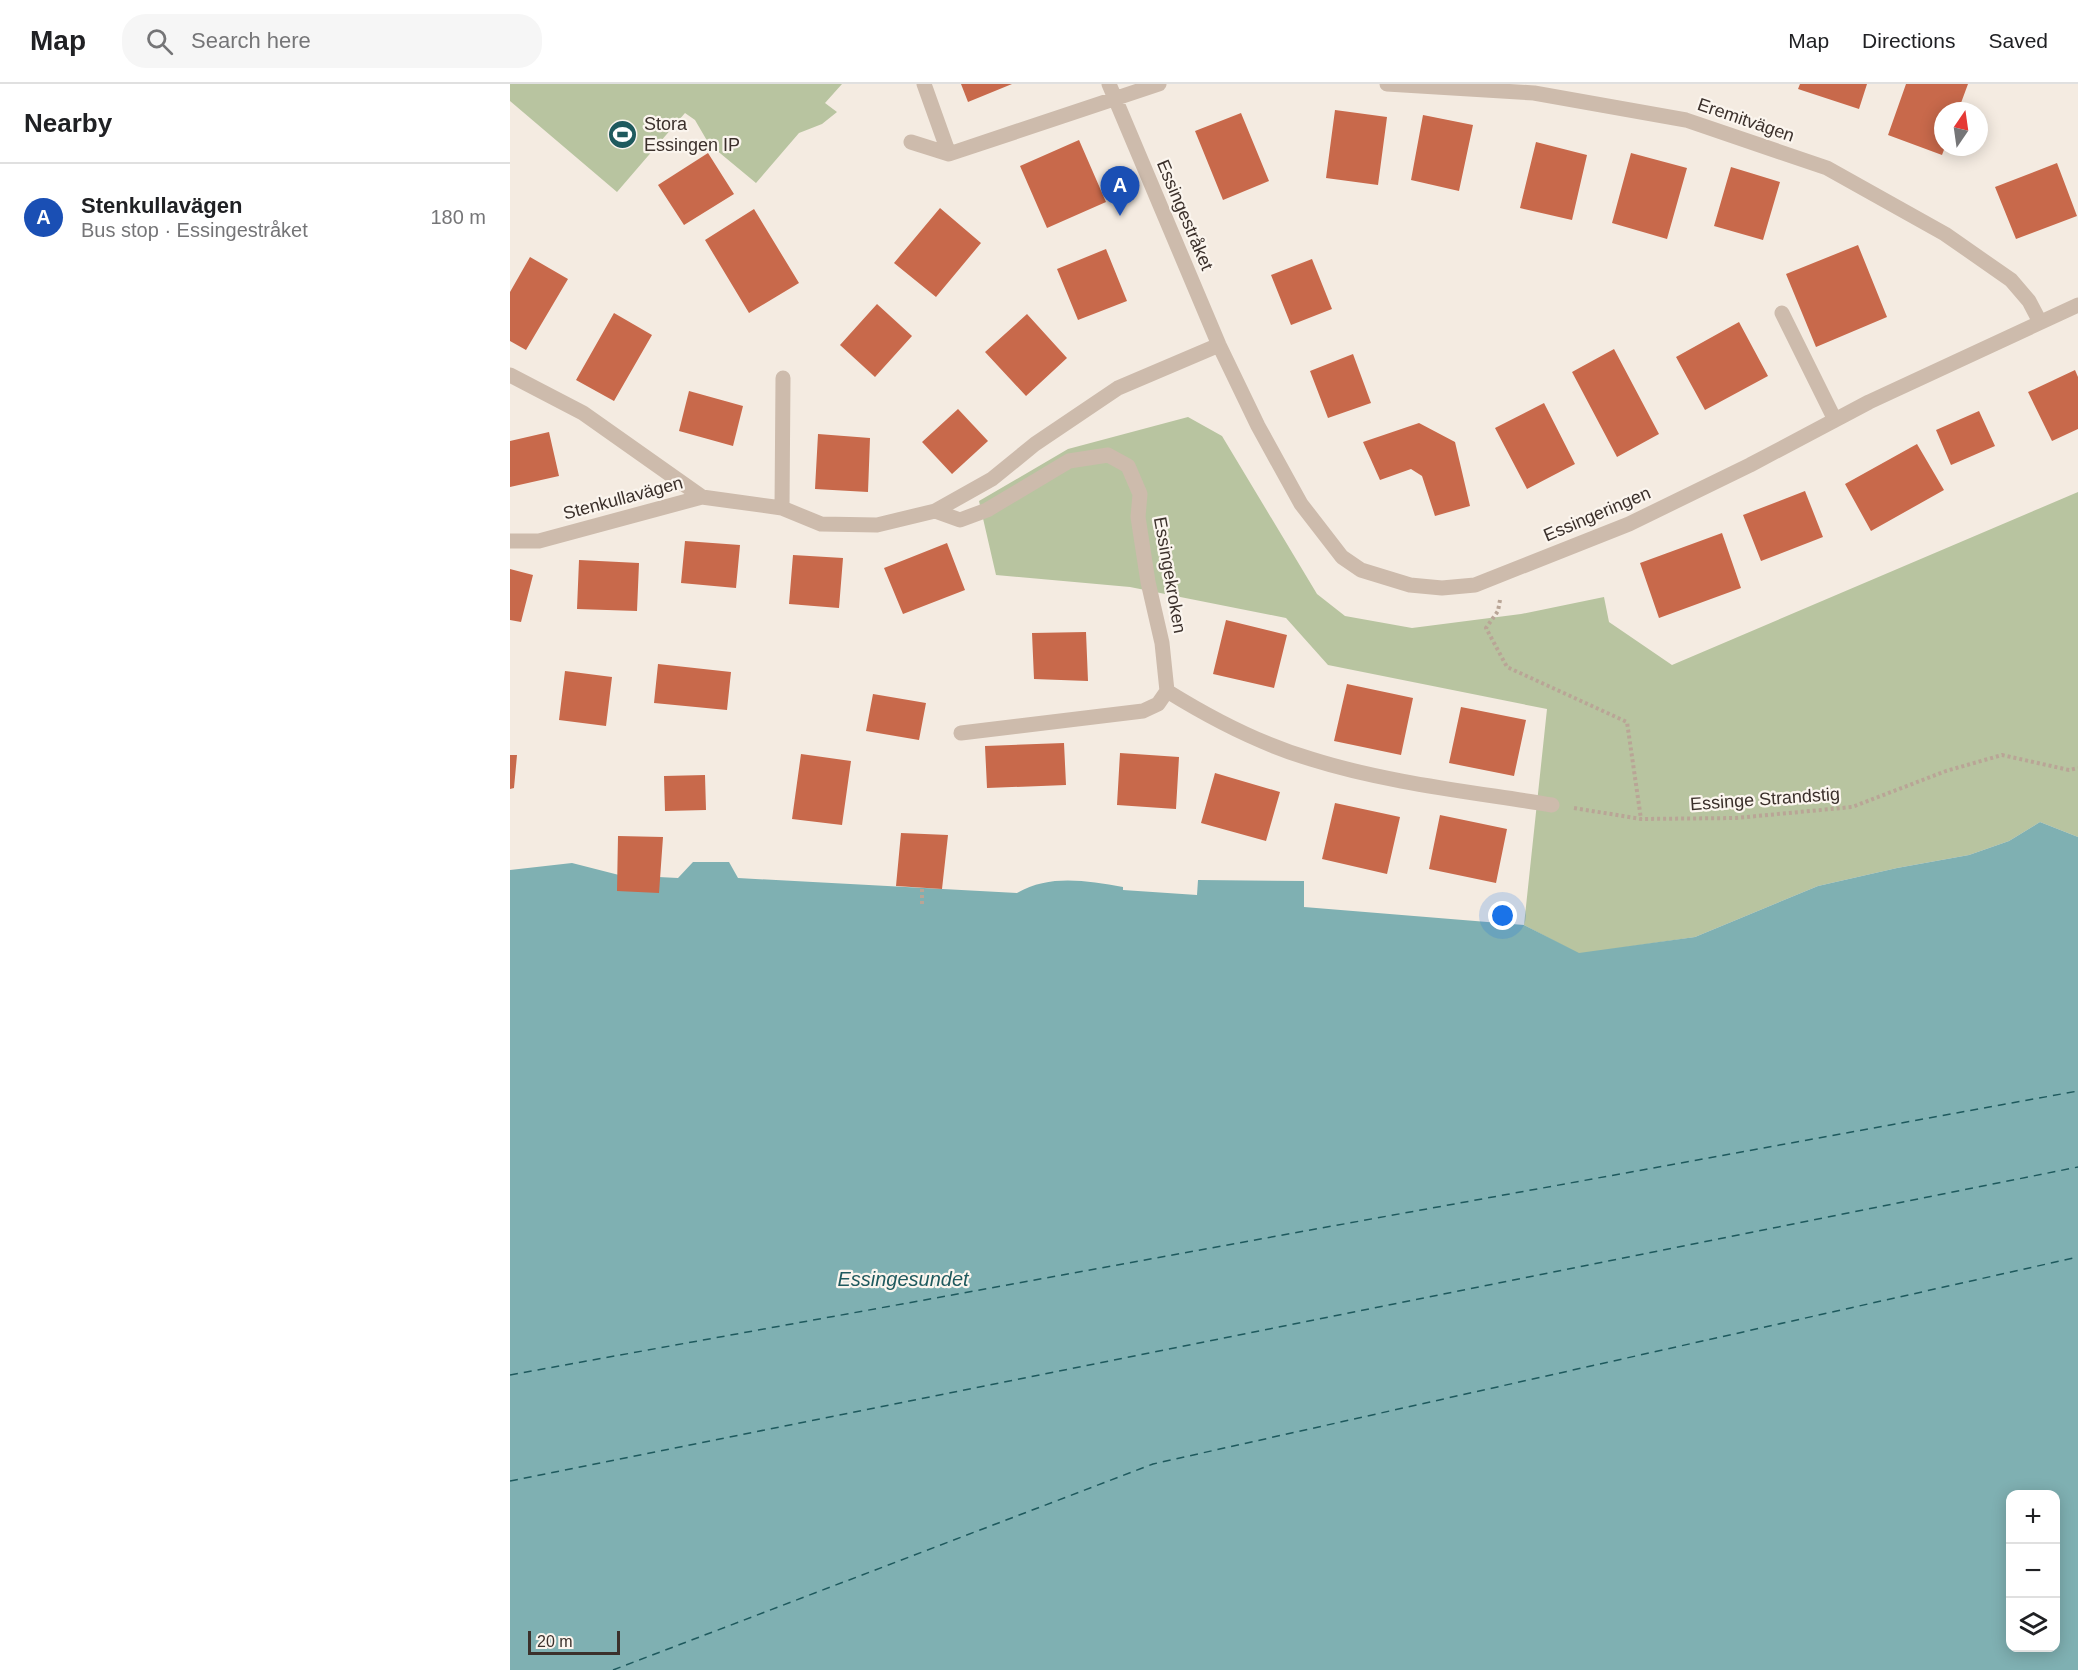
<!DOCTYPE html>
<html lang="en">
<head>
<meta charset="utf-8">
<style>
	body { margin:0; font-family:Helvetica,sans-serif; background:#f6f6f6; color:#202124 }
	.controls { position:absolute; right:18px; bottom:18px; display:grid; overflow:hidden; border-radius:12px; box-shadow:0 3px 15px #0003 }
	.controls button { width:54px; height:54px; display:grid; place-items:center; padding:0; border:0; border-bottom:2px solid #e0e0e0; background:#fff; color:#202124; font:30px sans-serif }
	.compass { position:absolute; left:1424px; top:18px; width:54px; height:54px; border-radius:50%; background:#fff; box-shadow:0 3px 15px #0003; rotate:13deg }
	.scale { position:absolute; left:18px; bottom:15px; width:92px; box-sizing:border-box; padding-left:6px; border:3px solid #3b302b; border-top:0; font-size:16px; line-height:21px; white-space:nowrap; color:#3b302b; -webkit-text-stroke:4px #fbf5ee; paint-order:stroke }
	.you { position:absolute; left:993px; top:832px; width:21px; height:21px; margin:-15px; border:4px solid #fff; border-radius:50%; background:#1a73e8; box-shadow:0 0 0 9px #1a73e833 }
	.badge { display:grid; place-items:center; width:39px; height:39px; border-radius:50%; background:#1f5a5e; color:#fff; font-size:20px; font-weight:700 }
	.pin { position:absolute; translate:-50% -50px; filter:drop-shadow(0 2px 3px #0008) }
	.pin::after { content:''; position:absolute; top:32px; width:21px; height:18px; background:inherit; clip-path:polygon(0 0,100% 0,50% 100%) }
	.list { margin:0; padding:0; list-style:none }
	h2 { display:flex; justify-content:space-between; align-items:center; height:78px; margin:0; padding:0 24px; font-size:26px }
	h2 small { font-size:20px; font-weight:400; color:#757577 }
	.list li { display:grid; grid-template-columns:39px 1fr auto; gap:18px; align-items:center; box-sizing:border-box; height:108px; padding:0 24px; border-top:2px solid #e0e0e0 }
	.list b { display:block; font-size:22px; white-space:nowrap }
	.list p { margin:0; font-size:20px; white-space:nowrap; color:#757577 }
	.list em { font-size:20px; font-style:normal; color:#757577 }
	.icon { flex:none; width:33px; height:33px; fill:none; stroke:currentColor; stroke-width:2; stroke-linecap:round; stroke-linejoin:round }
	.map { position:relative; flex:none; width:1568px; height:1586px; overflow:hidden }
	header { display:flex; align-items:center; gap:36px; box-sizing:border-box; height:84px; padding:0 30px; background:#fff; border-bottom:2px solid #e0e0e0 }
	header strong { font-size:28px }
	nav { display:flex; gap:33px; margin-inline-start:auto; font-size:21px }
	.search { width:420px; height:54px; background:#f6f6f6; display:flex; align-items:center; gap:15px; box-sizing:border-box; padding:0 21px; border-radius:24px; color:#757577; font-size:22px }
	main { display:flex }
	aside { flex:1; background:#fff }
	.map>svg:first-child { display:block }
	.green { fill:#b8c4a0 }
	.water { fill:#7fb0b2; fill-rule:evenodd }
	.lines { fill:none; stroke-linecap:round; stroke-linejoin:round }
	.ferry { stroke:#1f5a5e; stroke-width:1.5; stroke-dasharray:8 6; stroke-linecap:butt }
	.building { fill:#c8694b }
	.path { stroke:#b9a596; stroke-width:4; stroke-dasharray:3 3; stroke-linecap:butt }
	.minor { stroke:#cdbbac; stroke-width:15 }
	.labels { text-anchor:middle; stroke-width:4.5; stroke-linejoin:round; paint-order:stroke }
	.street-label { font-size:18px; fill:#3b302b; stroke:#fbf5ee }
	.poi-label { font-size:18px; fill:#3b302b; stroke:#fbf5ee; text-anchor:start }
	.water-label { font-size:20px; font-style:italic; fill:#1f5a5e; stroke:#fbf5ee }
</style>
</head>
<body>
<header>
<strong>Map</strong>
<div class="search"><svg class="icon" aria-label="search" viewBox="0 0 24 24"><circle cx="10" cy="10" r="6"/><path d="M15 15l6 6"/></svg>Search here</div>
<nav><a>Map</a><a>Directions</a><a>Saved</a></nav>
</header>
<main>
<aside>
<h2>Nearby<small></small></h2>
<ul class="list">
<li><span class="badge" style="background:#1a4fb4">A</span><div><b>Stenkullavägen</b><p>Bus stop · Essingestråket</p></div><em>180 m</em></li>
</ul>
</aside>
<div class="map">
<svg width="1568" height="1586" viewBox="0 0 1568 1586">
	<rect width="100%" height="100%" fill="#f4ebe1"/>
	<path class="green" d="M0 0H332L315 19 327 28 312 40 289 49 246 99 199 60 185 36 175 29 107 108 0 17Z
		M678 333 712 352 807 510 835 532 902 544 1011 530 1094 513 1099 538 1162 581 1568 408V753L1530 738 1499 757 1459 771 1387 784 1308 802 1185 853 1069 870 1014 841 1037 625 818 581 776 534 620 503 486 491 469 417 558 365Z"/>
	<path class="water" d="M1530 738 1568 753V1586H0V786L62 779 109 791 168 794 183 778H219L228 794 507 809C541 790 576 797 613 803V806L687 811 688 796 794 797V823L1014 841 1069 869 1185 853 1308 802 1387 784 1459 771 1499 757ZM1500 1410H1546V1564H1500Z"/>
	<g class="lines">
		<path class="ferry" d="M0 1291 1568 1007
			M0 1397 1568 1083
			M103 1586 643 1380 1568 1173"/>
	</g>
	<path class="building" d="M451 0H502L458 18Z
		M1290 0H1357L1349 25 1288 5Z
		M1396 0H1458L1448 27H1433L1435 63 1432 71 1378 51Z
		M825 26 877 33 868 101 816 94Z
		M731 29 759 97 713 116 685 47Z
		M913 31 963 41 949 107 901 96Z
		M569 56 596 118 537 144 510 82Z
		M1026 58 1077 71 1062 136 1010 124Z
		M198 69 224 110 174 141 148 101Z
		M1121 69 1177 84 1157 155 1102 139Z
		M1547 79 1567 132 1506 155 1485 103Z
		M1221 83 1270 98 1253 156 1204 142Z
		M430 124 471 159 426 213 384 179Z
		M244 125 289 199 239 229 195 156Z
		M1348 161 1377 233 1306 263 1276 190Z
		M596 165 617 217 568 236 547 185Z
		M20 173 58 195 16 266 0 257V208Z
		M802 175 822 225 781 241 761 191Z
		M367 220 402 252 365 293 330 261Z
		M104 229 142 251 104 317 66 296Z
		M517 230 557 274 516 312 475 268Z
		M1229 238 1258 292 1195 326 1166 273Z
		M1104 265 1149 350 1107 373 1062 288Z
		M843 270 861 319 818 334 800 287Z
		M1565 286 1568 293V345L1542 357 1518 308Z
		M179 307 233 322 223 362 169 347Z
		M1034 319 1065 380 1017 405 985 344Z
		M448 325 478 357 442 390 412 358Z
		M1469 327 1485 362 1441 381 1426 346Z
		M909 339 945 358 960 422 925 432 912 392 901 385 870 396 853 358Z
		M39 348 49 392 0 403V357Z
		M308 350 360 354 358 408 305 405Z
		M1407 360 1434 406 1361 447 1335 400Z
		M1295 407 1313 453 1251 477 1233 431Z
		M1212 449 1231 504 1149 534 1130 479Z
		M175 457 230 461 226 504 171 499Z
		M437 459 455 506 393 530 374 484Z
		M283 471 333 474 329 524 279 520Z
		M69 476 129 479 127 527 67 525Z
		M0 485 23 491 11 538 0 536Z
		M716 536 777 551 764 604 703 590Z
		M576 548 578 597 524 595 522 549Z
		M148 580 221 588 217 626 144 619Z
		M55 587 102 593 96 642 49 636Z
		M837 600 903 614 891 671 824 657Z
		M363 610 416 619 409 656 356 647Z
		M951 623 1016 636 1004 692 939 679Z
		M554 659 556 701 477 704 475 662Z
		M610 669 669 673 666 725 607 721Z
		M291 670 341 677 332 741 282 735Z
		M0 671H7L4 704 0 705Z
		M705 689 770 708 756 757 691 739Z
		M195 691 196 726 155 727 154 692Z
		M825 719 890 733 877 790 812 775Z
		M930 731 997 745 986 799 919 785Z
		M391 749 438 751 432 805 386 802Z
		M108 752 153 753 149 809 107 807Z"/>
	<g class="lines">
		<path class="path" d="M990 516 988 527 976 544 997 583 1117 638 1131 735
			M1064 724 1131 735 1226 734 1342 723 1436 687 1492 671 1559 686 1568 684
			M412 820V804"/>
		<path class="minor" d="M414 0 439 70
			M599 0 709 261 748 342 791 420 832 473 851 486 900 501 932 504 965 501 1119 440 1240 381 1359 318 1568 221
			M877 0 1024 9 1176 36 1317 84 1435 150 1501 196 1519 217 1530 238
			M401 58 439 70 649 0
			M1272 229 1325 336
			M0 291 73 329 192 413
			M272 424 273 294
			M425 427 450 436 477 426 559 377 598 371 618 382 630 410 628 433 638 498 652 559 657 607 648 620 633 627 451 649
			M0 457H29L192 413 272 424 311 440 367 441 425 427 482 395 525 360 608 304 709 261
			M657 607C702 635 750 660 801 675 877 699 963 708 1042 721"/>
	</g>
	<defs>
		<symbol id="stadium-disc" viewBox="-11 -11 22 22"><circle r="9.5" fill="#1f5a5e" stroke="#fbf5ee"/><path d="M0-5a6.5 5 0 1 0 0 10a6.5 5 0 1 0 0-10ZM-3.5-1.8h7v3.6h-7Z" fill="#fff"/></symbol>
	</defs>
	<g fill-rule="evenodd">
		<use href="#stadium-disc" x="96" y="34" width="33" height="33"/>
	</g>
	<g class="labels">
		<g class="street-label">
			<text transform="translate(1236 36) rotate(19)" y="6">Eremitvägen</text>
			<text transform="translate(675 131) rotate(67)" y="6">Essingestråket</text>
			<text transform="translate(113 414) rotate(-15)" y="6">Stenkullavägen</text>
			<text transform="translate(1087 430) rotate(-23)" y="6">Essingeringen</text>
			<text transform="translate(660 491) rotate(80)" y="6">Essingekroken</text>
			<text transform="translate(1255 715) rotate(-4)" y="6">Essinge Strandstig</text>
		</g>
		<g class="poi-label">
			<text x="134" y="46">Stora<tspan x="134" dy="21">Essingen IP</tspan></text>
		</g>
		<g class="water-label">
			<text x="393" y="1202">Essingesundet</text>
		</g>
	</g>
</svg>
<div class="controls">
<button>+</button>
<button>−</button>
<button><svg class="icon" aria-label="layers" viewBox="0 0 24 24"><path d="M12 4l9 5-9 5-9-5zM3 14l9 5 9-5"/></svg></button>
</div>
<svg class="compass" viewBox="-18 -18 36 36"><path d="M0-13l5 13h-10z" fill="#e53935"/><path d="M0 13l5-13h-10z" fill="#757577"/></svg>
<div class="scale">20 m</div>
<div class="you"></div>
<div class="pin badge" style="left:610px;top:132px;background:#1a4fb4">A</div>
</div>
</main>
</body>
</html>
